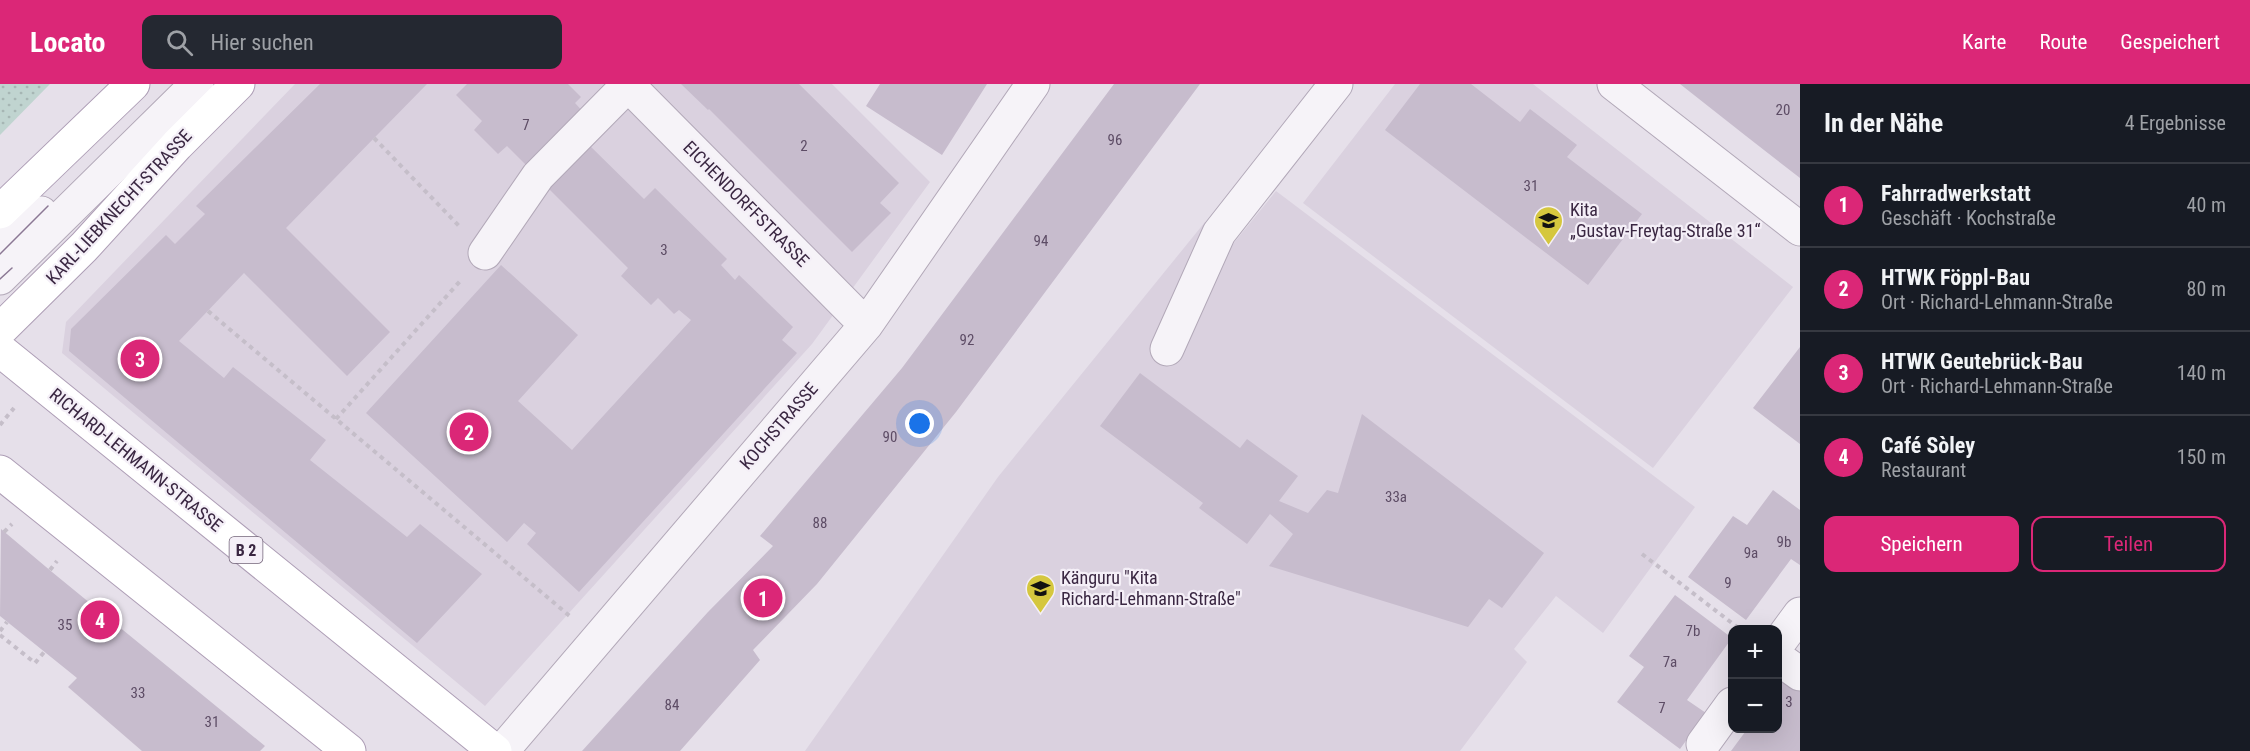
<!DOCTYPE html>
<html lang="de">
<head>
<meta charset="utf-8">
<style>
	body { margin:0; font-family:"Roboto Condensed",sans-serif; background:#242831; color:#f1f3f6 }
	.controls { position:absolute; right:18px; bottom:18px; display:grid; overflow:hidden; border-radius:12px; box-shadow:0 6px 24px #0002 }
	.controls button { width:54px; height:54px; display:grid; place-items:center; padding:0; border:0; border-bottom:2px solid #363941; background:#171b24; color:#f1f3f6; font:30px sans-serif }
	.you { position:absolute; left:920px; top:340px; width:21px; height:21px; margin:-15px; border:4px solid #fff; border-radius:50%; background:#1a73e8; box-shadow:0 0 0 9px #1a73e833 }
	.badge { display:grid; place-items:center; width:39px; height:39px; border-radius:50%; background:#db2777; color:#fff; font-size:20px; font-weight:700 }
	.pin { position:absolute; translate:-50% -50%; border:3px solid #fff; box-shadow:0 2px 6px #0006 }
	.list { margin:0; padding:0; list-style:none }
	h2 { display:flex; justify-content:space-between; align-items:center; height:78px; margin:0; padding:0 24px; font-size:26px }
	h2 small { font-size:20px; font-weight:400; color:#9ea1a6 }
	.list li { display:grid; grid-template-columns:39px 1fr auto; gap:18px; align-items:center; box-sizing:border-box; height:84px; padding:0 24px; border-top:2px solid #363941 }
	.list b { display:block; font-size:22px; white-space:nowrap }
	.list p { margin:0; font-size:20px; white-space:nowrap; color:#9ea1a6 }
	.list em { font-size:20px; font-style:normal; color:#9ea1a6 }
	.actions { display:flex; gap:12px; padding:18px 24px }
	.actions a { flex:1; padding:14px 0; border:2px solid #db2777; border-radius:12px; text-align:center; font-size:21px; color:#db2777 }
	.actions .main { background:#db2777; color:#fff }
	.icon { flex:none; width:33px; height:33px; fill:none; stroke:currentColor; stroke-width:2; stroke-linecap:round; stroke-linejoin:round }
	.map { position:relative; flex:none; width:1800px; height:667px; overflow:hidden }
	header { display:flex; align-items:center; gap:36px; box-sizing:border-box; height:84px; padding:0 30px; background:#db2777; color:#fff }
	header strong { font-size:28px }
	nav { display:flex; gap:33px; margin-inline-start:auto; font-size:21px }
	.search { width:420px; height:54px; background:#242831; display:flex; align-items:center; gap:15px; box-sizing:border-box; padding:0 21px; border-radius:12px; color:#9ea1a6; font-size:22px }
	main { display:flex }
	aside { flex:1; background:#171b24 }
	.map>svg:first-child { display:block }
	.built { fill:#dad1df }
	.grass { fill:url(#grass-dots) }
	.building { fill:#c7bccd }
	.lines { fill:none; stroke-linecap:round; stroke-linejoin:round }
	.minor-casing { stroke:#b2a8b8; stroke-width:35 }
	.major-casing { stroke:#ae9eb6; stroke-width:35 }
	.path { stroke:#c5bec9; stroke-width:4; stroke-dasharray:4.5 4.5; stroke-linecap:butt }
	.minor { stroke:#f6f3f8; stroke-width:33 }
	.major { stroke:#fff; stroke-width:33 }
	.tram { stroke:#8b7894; stroke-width:1.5 }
	.labels { text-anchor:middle; stroke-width:4.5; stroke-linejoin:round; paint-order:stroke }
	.number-label { font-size:15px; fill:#5d4c65 }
	.shield { fill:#f4eff7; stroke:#726378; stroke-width:1.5 }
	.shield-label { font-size:16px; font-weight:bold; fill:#3a2742 }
	.street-label { font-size:18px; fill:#3a2742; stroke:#f4eff7 }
	.poi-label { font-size:18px; fill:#3a2742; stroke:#f4eff7; text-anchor:start }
</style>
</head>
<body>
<header>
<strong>Locato</strong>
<div class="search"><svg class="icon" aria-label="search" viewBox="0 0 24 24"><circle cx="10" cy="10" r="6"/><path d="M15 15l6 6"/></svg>Hier suchen</div>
<nav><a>Karte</a><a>Route</a><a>Gespeichert</a></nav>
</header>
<main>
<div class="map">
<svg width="1800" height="667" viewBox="0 0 1800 667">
	<defs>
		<pattern id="grass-dots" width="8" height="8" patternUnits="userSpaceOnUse" patternTransform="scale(1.5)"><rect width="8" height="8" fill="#c0d4d0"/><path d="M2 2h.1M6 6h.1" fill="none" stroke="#a6b6b4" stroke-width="1.8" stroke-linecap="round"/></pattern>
	</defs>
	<rect width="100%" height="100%" fill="#e6e0ea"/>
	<path class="built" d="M295 0H832L930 98 812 260 485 622 62 269 66 238Z
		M1395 0H1533L1793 203 1653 384 1303 119Z
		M1276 107 1695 423 1603 549 1556 512 1514 565 1527 578 1460 667H805L998 393 1205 138 1233 160Z"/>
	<path class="grass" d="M0 0H50L0 51Z"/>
	<path class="building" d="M320 0H427L286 144 390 248 347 292 244 189 179 257 224 294 233 283 326 356 310 376 407 453 420 440 482 490 417 559 69 267 71 245 166 151 175 160 205 130 196 122Z
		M467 0H568L581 13 575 19 585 30 529 84 507 62 498 70 474 46 482 37 456 11Z
		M681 0H799L899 99 880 119 891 129 852 168 709 25 708 26Z
		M880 0H987L942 71 866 22Z
		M1114 0H1200L956 328 817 500 753 566 760 576 680 667H582L708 528 773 462 760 452 902 284Z
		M1420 0H1471L1520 38 1530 25 1577 61 1567 73 1642 130 1588 201 1385 46Z
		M1680 0H1800V94L1746 52Z
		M587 59 644 115 655 104 727 175 721 181 735 196 739 191 793 243 782 256 797 269 579 508 527 460 536 449 524 439 507 458 366 329 501 181 578 251 518 317 572 366 691 236 679 226 674 230 658 214 651 221 621 192 628 184 545 101Z
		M1800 263V360L1753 324Z
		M1140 289 1240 364 1247 355 1298 392 1279 417 1308 429 1327 406 1338 409 1362 330 1544 469 1502 524 1489 515 1468 543 1269 482 1293 450 1270 430 1247 460 1199 424 1203 419 1100 342Z
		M1773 406 1800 426V481L1791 475 1746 536 1688 493 1733 432 1747 441Z
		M1 445 52 488 265 662 260 667H142L68 603 77 594 0 532Z
		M1675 511 1732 554 1687 616 1706 629 1680 665 1617 618 1644 583 1629 572Z
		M1785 595 1800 606V667H1731L1748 644H1778V605Z"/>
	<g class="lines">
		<defs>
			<path id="minor" d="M627 0 866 241
				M1614 0 1800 145
				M0 161 16 150 41 129
				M485 169 538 92 628 1
				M0 194 197 0
				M1167 265 1219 149 1336 0
				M1778 560 1800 530
				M1778 574 1800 590
				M1703 660 1732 620
				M502 667 866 241 1033 0"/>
			<path id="major" d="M0 128 133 0
				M0 246 84 163 177 61 238 0
				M0 266 495 667
				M0 388 349 667"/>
		</defs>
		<use href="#minor" class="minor-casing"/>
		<use href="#major" class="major-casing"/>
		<path class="path" d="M374 54 461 144
			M208 227 572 534
			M336 335 462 195
			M0 341 14 324
			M4 448 12 440
			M1642 470 1741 546
			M50 486 57 477
			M104 530 111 521
			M0 547 7 538
			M0 551 35 579 45 567"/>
		<use href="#minor" class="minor"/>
		<use href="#major" class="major"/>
		<path class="tram" d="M0 170 48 122
			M0 195 12 184"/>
	</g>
	<defs>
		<symbol id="school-pin" viewBox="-11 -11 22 30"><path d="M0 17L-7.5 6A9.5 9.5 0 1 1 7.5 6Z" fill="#d5c73e" stroke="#f4eff7"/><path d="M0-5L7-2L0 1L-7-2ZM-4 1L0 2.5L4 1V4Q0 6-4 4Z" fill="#111"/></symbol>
	</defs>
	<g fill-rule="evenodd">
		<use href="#school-pin" x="1532" y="120" width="33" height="45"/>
		<use href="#school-pin" x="1024" y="488" width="33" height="45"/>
	</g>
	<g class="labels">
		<g class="number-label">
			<text x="1783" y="31">20</text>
			<text x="526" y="46">7</text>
			<text x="1115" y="61">96</text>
			<text x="804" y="67">2</text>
			<text x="1531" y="107">31</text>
			<text x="1041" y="162">94</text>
			<text x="664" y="171">3</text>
			<text x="967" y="261">92</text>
			<text x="890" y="358">90</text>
			<text x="1396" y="418">33a</text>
			<text x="820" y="444">88</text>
			<text x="1784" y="463">9b</text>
			<text x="1751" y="474">9a</text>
			<text x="1728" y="504">9</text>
			<text x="65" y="546">35</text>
			<text x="1693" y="552">7b</text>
			<text x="1670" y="583">7a</text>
			<text x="138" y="614">33</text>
			<text x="1789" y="623">3</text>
			<text x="672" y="626">84</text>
			<text x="1662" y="629">7</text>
			<text x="212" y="643">31</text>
		</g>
		<rect class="shield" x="229.5" y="453" width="33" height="26" rx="4.5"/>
		<g class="shield-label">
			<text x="246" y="472">B 2</text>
		</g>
		<g class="street-label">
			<text transform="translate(746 120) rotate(45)" y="6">EICHENDORFFSTRASSE</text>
			<text transform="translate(119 123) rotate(-47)" y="6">KARL-LIEBKNECHT-STRASSE</text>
			<text transform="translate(779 342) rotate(-49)" y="6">KOCHSTRASSE</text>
			<text transform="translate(136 376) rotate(39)" y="6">RICHARD-LEHMANN-STRASSE</text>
		</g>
		<g class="poi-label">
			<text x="1570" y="132">Kita<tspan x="1570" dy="21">„Gustav-Freytag-Straße 31“</tspan></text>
			<text x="1061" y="500">Känguru "Kita<tspan x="1061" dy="21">Richard-Lehmann-Straße"</tspan></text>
		</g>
	</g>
</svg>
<div class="controls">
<button>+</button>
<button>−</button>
</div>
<div class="you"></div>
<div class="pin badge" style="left:763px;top:514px">1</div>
<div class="pin badge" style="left:469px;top:348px">2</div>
<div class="pin badge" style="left:140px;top:275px">3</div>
<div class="pin badge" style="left:100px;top:536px">4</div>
</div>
<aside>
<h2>In der Nähe<small>4 Ergebnisse</small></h2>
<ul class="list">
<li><span class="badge">1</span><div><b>Fahrradwerkstatt</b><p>Geschäft · Kochstraße</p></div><em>40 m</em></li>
<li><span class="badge">2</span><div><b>HTWK Föppl-Bau</b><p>Ort · Richard-Lehmann-Straße</p></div><em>80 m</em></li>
<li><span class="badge">3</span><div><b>HTWK Geutebrück-Bau</b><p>Ort · Richard-Lehmann-Straße</p></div><em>140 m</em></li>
<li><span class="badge">4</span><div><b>Café Sòley</b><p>Restaurant</p></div><em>150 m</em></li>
</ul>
<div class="actions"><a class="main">Speichern</a><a>Teilen</a></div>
</aside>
</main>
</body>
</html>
